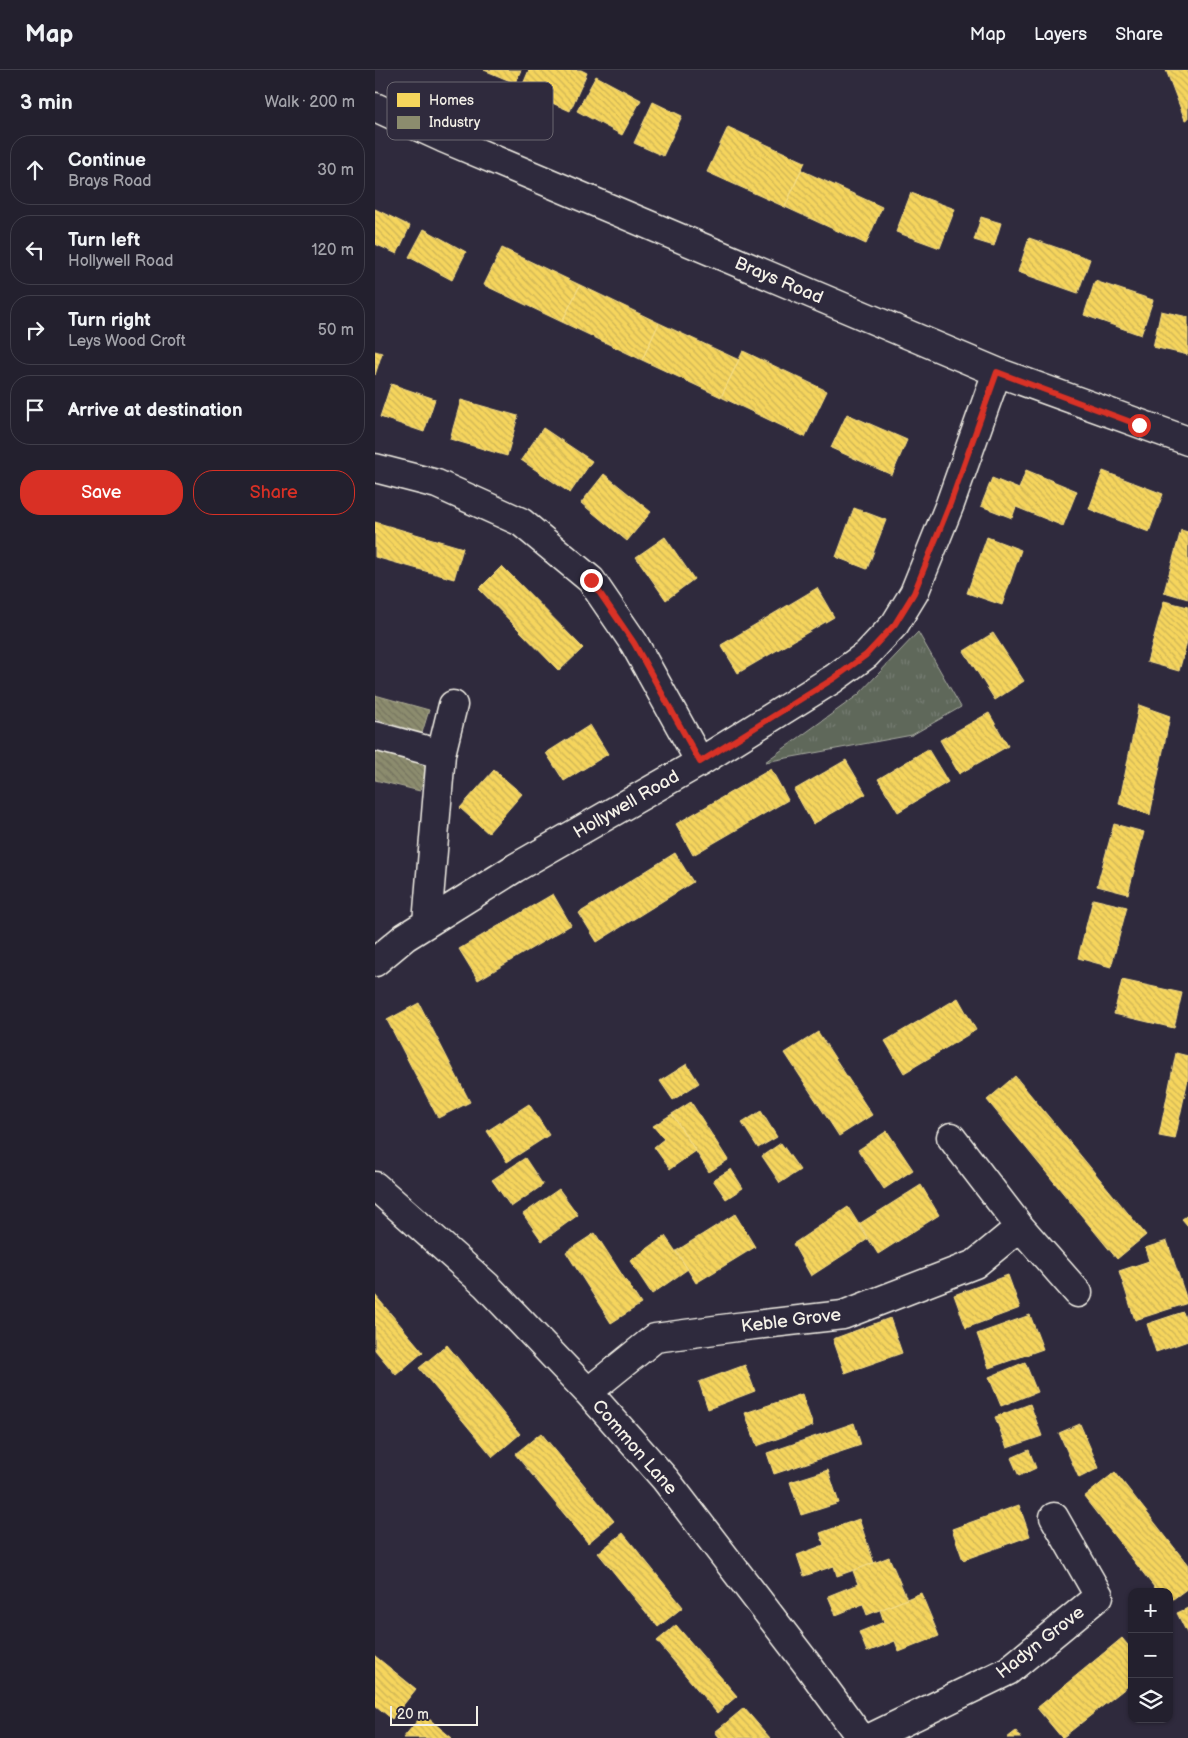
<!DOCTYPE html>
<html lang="en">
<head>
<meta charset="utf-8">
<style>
	body { margin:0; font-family:"Balsamiq Sans",sans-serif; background:#2b2836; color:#f1f3f6 }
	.controls { position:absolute; right:15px; bottom:15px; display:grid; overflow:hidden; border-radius:10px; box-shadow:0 1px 4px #0004 }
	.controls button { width:45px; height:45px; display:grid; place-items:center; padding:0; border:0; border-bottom:1px solid #403e4a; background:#23202e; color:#f1f3f6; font:25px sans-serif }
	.scale { position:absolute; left:15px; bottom:12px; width:88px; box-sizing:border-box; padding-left:5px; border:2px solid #f4f1e8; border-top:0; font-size:14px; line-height:18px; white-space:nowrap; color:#f4f1e8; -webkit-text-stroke:4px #2f2a3d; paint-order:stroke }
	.stop { position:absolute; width:15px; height:15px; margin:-11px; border:4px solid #d93025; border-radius:50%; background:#fff }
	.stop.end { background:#d93025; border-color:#fff; box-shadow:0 1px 5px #0008 }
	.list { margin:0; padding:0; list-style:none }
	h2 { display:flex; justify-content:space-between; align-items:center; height:65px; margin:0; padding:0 20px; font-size:21px }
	h2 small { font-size:16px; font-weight:400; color:#a3a3aa }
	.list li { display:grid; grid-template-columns:32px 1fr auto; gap:15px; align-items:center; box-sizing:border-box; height:70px; margin:0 10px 10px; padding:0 10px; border:1px solid #403e4a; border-radius:20px }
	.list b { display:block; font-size:19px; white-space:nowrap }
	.list p { margin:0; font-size:16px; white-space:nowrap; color:#a3a3aa }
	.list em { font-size:16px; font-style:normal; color:#a3a3aa }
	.actions { display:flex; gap:10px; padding:15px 20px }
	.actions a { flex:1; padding:11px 0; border:1px solid #d93025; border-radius:20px; text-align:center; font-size:18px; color:#d93025 }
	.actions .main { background:#d93025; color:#fff }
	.icon { flex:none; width:28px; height:28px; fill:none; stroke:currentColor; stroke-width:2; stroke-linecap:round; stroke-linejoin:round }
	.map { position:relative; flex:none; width:813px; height:1668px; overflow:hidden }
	header { display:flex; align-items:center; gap:30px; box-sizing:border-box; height:70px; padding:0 25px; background:#23202e; border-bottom:1px solid #403e4a }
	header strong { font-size:24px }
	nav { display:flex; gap:28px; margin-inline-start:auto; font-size:18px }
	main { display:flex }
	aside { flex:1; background:#23202e }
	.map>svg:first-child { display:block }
	.grass { fill:url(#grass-tufts); stroke:#a9aca1 }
	.homes { fill:url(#homes-back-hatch); stroke:#f5dd86 }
	.industry { fill:url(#industry-back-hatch); stroke:#abaa93 }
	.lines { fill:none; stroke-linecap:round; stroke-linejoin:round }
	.minor-casing { stroke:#f4f1e8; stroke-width:31 }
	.minor { stroke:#2f2a3d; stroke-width:28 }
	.route { stroke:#d93025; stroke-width:6 }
	.labels { text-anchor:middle; stroke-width:5; stroke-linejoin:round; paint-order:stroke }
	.street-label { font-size:18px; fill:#f4f1e8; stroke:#2f2a3d }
	.key { fill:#2f2a3d; stroke:#6a6670; stroke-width:1 }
	.key-label { font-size:14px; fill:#f4f1e8 }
</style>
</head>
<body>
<header>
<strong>Map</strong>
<nav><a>Map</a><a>Layers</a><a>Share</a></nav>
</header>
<main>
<aside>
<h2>3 min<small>Walk · 200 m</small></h2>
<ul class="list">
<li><svg class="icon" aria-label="ahead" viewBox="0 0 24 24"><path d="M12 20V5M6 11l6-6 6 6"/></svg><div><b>Continue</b><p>Brays Road</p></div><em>30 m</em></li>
<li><svg class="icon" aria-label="left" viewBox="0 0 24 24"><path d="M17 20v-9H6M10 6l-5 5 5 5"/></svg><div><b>Turn left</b><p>Hollywell Road</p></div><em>120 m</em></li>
<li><svg class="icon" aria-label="right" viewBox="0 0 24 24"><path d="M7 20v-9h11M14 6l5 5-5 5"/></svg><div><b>Turn right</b><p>Leys Wood Croft</p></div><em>50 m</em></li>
<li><svg class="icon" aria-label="arrive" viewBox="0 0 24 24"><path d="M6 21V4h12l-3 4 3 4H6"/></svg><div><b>Arrive at destination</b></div></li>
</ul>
<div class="actions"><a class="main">Save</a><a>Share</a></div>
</aside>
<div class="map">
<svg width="813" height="1668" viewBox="0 0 813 1668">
	<defs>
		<pattern id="grass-tufts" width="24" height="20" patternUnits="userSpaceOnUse" patternTransform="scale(1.25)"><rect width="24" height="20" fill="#5e675a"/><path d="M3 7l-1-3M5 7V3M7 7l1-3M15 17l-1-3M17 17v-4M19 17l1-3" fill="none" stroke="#767d72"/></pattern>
		<pattern id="homes-back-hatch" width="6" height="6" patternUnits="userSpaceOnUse" patternTransform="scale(1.25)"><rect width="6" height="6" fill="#f6d55c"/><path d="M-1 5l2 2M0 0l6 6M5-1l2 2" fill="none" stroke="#cbb256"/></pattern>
		<pattern id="industry-back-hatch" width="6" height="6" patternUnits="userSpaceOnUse" patternTransform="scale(1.25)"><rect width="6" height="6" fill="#8c8c6e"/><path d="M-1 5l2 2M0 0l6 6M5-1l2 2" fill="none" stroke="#757460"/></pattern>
	</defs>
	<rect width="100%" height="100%" fill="#2f2a3d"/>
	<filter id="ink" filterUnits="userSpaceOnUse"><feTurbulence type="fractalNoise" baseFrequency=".02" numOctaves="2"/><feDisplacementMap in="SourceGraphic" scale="10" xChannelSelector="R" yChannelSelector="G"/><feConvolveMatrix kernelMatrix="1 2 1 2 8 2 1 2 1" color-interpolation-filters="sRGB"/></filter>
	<g filter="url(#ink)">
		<path class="grass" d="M543 562 586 637 537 665 390 692 483 625Z"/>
		<path class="homes" d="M109 0H146L140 13Z
			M154 0H206L212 3 195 41 146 19Z
			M791 0H813V49L810 50Z
			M221 6 266 30 247 65 202 41Z
			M278 32 307 46 288 86 259 73Z
			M353 57 430 92 410 137 332 102Z
			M426 100 507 137 491 174 410 137Z
			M536 123 580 139 565 178 521 162Z
			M0 139 35 156 22 184 0 174Z
			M606 147 626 153 619 176 599 170Z
			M49 159 91 182 77 210 34 187Z
			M654 168 715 189 703 223 643 202Z
			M127 178 205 215 187 252 109 215Z
			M720 211 778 230 766 265 709 245Z
			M205 215 284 253 267 290 187 252Z
			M786 241 813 247V285L778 277Z
			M284 253 364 290 346 327 267 290Z
			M0 281 7 283 0 305Z
			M368 281 452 321 430 367 346 327Z
			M16 314 60 329 49 362 5 347Z
			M86 330 143 346 132 386 75 369Z
			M472 344 532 370 517 405 456 378Z
			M168 358 217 391 195 423 146 390Z
			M651 400 702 421 688 456 641 437 637 448 606 436 617 408 644 419Z
			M728 401 788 424 774 462 714 439Z
			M229 404 276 442 252 471 206 433Z
			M479 438 511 450 492 499 461 487Z
			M0 452 88 478 79 509 0 487Z
			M806 460 813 462V529L789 522Z
			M290 467 319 509 291 530 261 487Z
			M612 467 646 480 627 535 592 523Z
			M127 496 208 578 184 601 104 519Z
			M442 518 459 547 363 603 346 575Z
			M789 531 813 537V568L804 601 772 592Z
			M618 563 649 611 620 630 589 581Z
			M764 635 795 646 775 745 744 734Z
			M614 643 633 676 584 704 565 670Z
			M215 655 233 684 189 711 171 683Z
			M553 679 573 712 523 742 503 709Z
			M471 690 491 724 438 754 419 720Z
			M396 699 413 730 318 785 301 754Z
			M119 700 147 724 113 763 85 738Z
			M739 754 769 762 753 824 722 816Z
			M300 783 318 812 222 872 204 843Z
			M178 824 196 855 103 910 84 879Z
			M718 829 752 837 736 897 703 888Z
			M747 910 807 923 799 958 739 944Z
			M583 928 601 960 529 1003 510 971Z
			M44 933 95 1032 63 1048 12 950Z
			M443 962 497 1045 464 1066 410 983Z
			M801 983 813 986V1009L800 1069 784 1066Z
			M312 994 324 1013 298 1030 285 1011Z
			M640 1006 771 1165 742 1189 612 1030Z
			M316 1032 353 1090 334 1102 297 1044Z
			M154 1034 174 1065 132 1092 112 1061Z
			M386 1041 402 1067 383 1078 367 1053Z
			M297 1044 321 1081 295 1099 279 1077 289 1069 278 1056Z
			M512 1061 538 1100 509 1119 483 1080Z
			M406 1073 425 1100 405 1113 387 1086Z
			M150 1088 168 1115 136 1137 117 1110Z
			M356 1099 368 1118 351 1129 338 1110Z
			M546 1115 564 1145 503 1184 484 1154Z
			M184 1119 203 1145 167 1171 148 1144Z
			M473 1137 493 1169 436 1206 418 1174Z
			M360 1144 380 1177 321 1213 301 1181Z
			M813 1145V1156L807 1149Z
			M220 1163 266 1234 236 1253 191 1182Z
			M290 1166 313 1199 277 1224 255 1191Z
			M792 1171 813 1233 760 1250 744 1201 774 1191 770 1178Z
			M633 1205 645 1238 591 1258 579 1225Z
			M0 1225 48 1282 21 1305 0 1280Z
			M808 1242 813 1257V1271L781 1282 772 1254Z
			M655 1245 668 1279 614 1298 602 1264Z
			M515 1248 527 1283 470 1303 458 1269Z
			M72 1275 145 1364 118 1387 44 1298Z
			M650 1292 662 1322 626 1336 614 1307Z
			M370 1295 380 1321 333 1339 324 1312Z
			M427 1324 438 1356 382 1376 370 1343Z
			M655 1334 667 1366 632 1378 620 1347Z
			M479 1353 486 1375 399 1404 392 1383Z
			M705 1354 724 1398 704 1408 684 1363Z
			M166 1363 239 1451 213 1473 140 1384Z
			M654 1380 661 1398 644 1406 636 1388Z
			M453 1400 464 1433 426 1445 415 1412Z
			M740 1402 813 1495V1518L794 1532V1522H783L709 1427Z
			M644 1435 655 1466 588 1490 577 1459Z
			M484 1449 499 1493 462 1506 459 1496 429 1506 422 1485 449 1475 445 1463Z
			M248 1463 308 1537 283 1557 223 1483Z
			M514 1487 532 1529 492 1545 488 1534 461 1545 453 1526 483 1514 478 1501Z
			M546 1523 564 1566 524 1582 520 1571 492 1582 484 1562 509 1552 505 1540Z
			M813 1538V1565L802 1543Z
			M301 1555 362 1626 342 1643 282 1571Z
			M747 1568 757 1580V1613L687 1668 662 1638Z
			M0 1586 41 1619 17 1649 0 1635Z
			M369 1638 395 1668H345L340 1662Z
			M48 1644 77 1668H28Z
			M641 1661 646 1668H632Z"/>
		<path class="industry" d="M0 625 54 640 47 663 0 649Z
			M0 680 53 694 45 721 0 710Z"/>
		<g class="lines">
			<defs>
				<path id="minor" d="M0 37 68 68 622 302 813 371
					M0 398 62 414 146 452 216 510 259 573 325 692
					M0 666 66 684 78 635
					M52 853 66 684
					M0 892 30 867 140 798 325 692 458 609 491 585 520 554 539 523 575 434 622 302
					M576 1067 645 1157
					M0 1116 111 1215 213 1322 290 1409 432 1594 486 1668
					M213 1322 280 1268 362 1257 468 1245 600 1194 645 1157 703 1223
					M495 1668 633 1601 724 1526 679 1447"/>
			</defs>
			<use href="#minor" class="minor-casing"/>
			<use href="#minor" class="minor"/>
		</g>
	</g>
	<g class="lines" filter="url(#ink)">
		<path class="route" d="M216 510 259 573 325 692 458 609 491 585 520 554 539 523 575 434 622 302 764 355"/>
	</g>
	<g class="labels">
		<g class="street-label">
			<text transform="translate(404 210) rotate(23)" y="6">Brays Road</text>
			<text transform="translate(251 734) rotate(-30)" y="6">Hollywell Road</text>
			<text transform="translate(416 1250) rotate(-7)" y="6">Keble Grove</text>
			<text transform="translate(260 1377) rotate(49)" y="6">Common Lane</text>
			<text transform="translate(665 1572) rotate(-38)" y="6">Hadyn Grove</text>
		</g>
	</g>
	<rect x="12" y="12" width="166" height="58" rx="8" class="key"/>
	<rect x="22" y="23" width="23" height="14" fill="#f6d55c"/>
	<rect x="22" y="46" width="23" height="13" fill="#8c8c6e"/>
	<g class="key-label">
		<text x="54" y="35">Homes</text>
		<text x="54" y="57">Industry</text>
	</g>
</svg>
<div class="controls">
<button>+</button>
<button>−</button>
<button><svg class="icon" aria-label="layers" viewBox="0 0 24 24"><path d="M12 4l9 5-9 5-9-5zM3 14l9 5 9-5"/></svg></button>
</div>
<div class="scale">20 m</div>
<div class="stop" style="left:764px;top:355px"></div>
<div class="stop end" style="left:216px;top:510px"></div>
</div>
</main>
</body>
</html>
